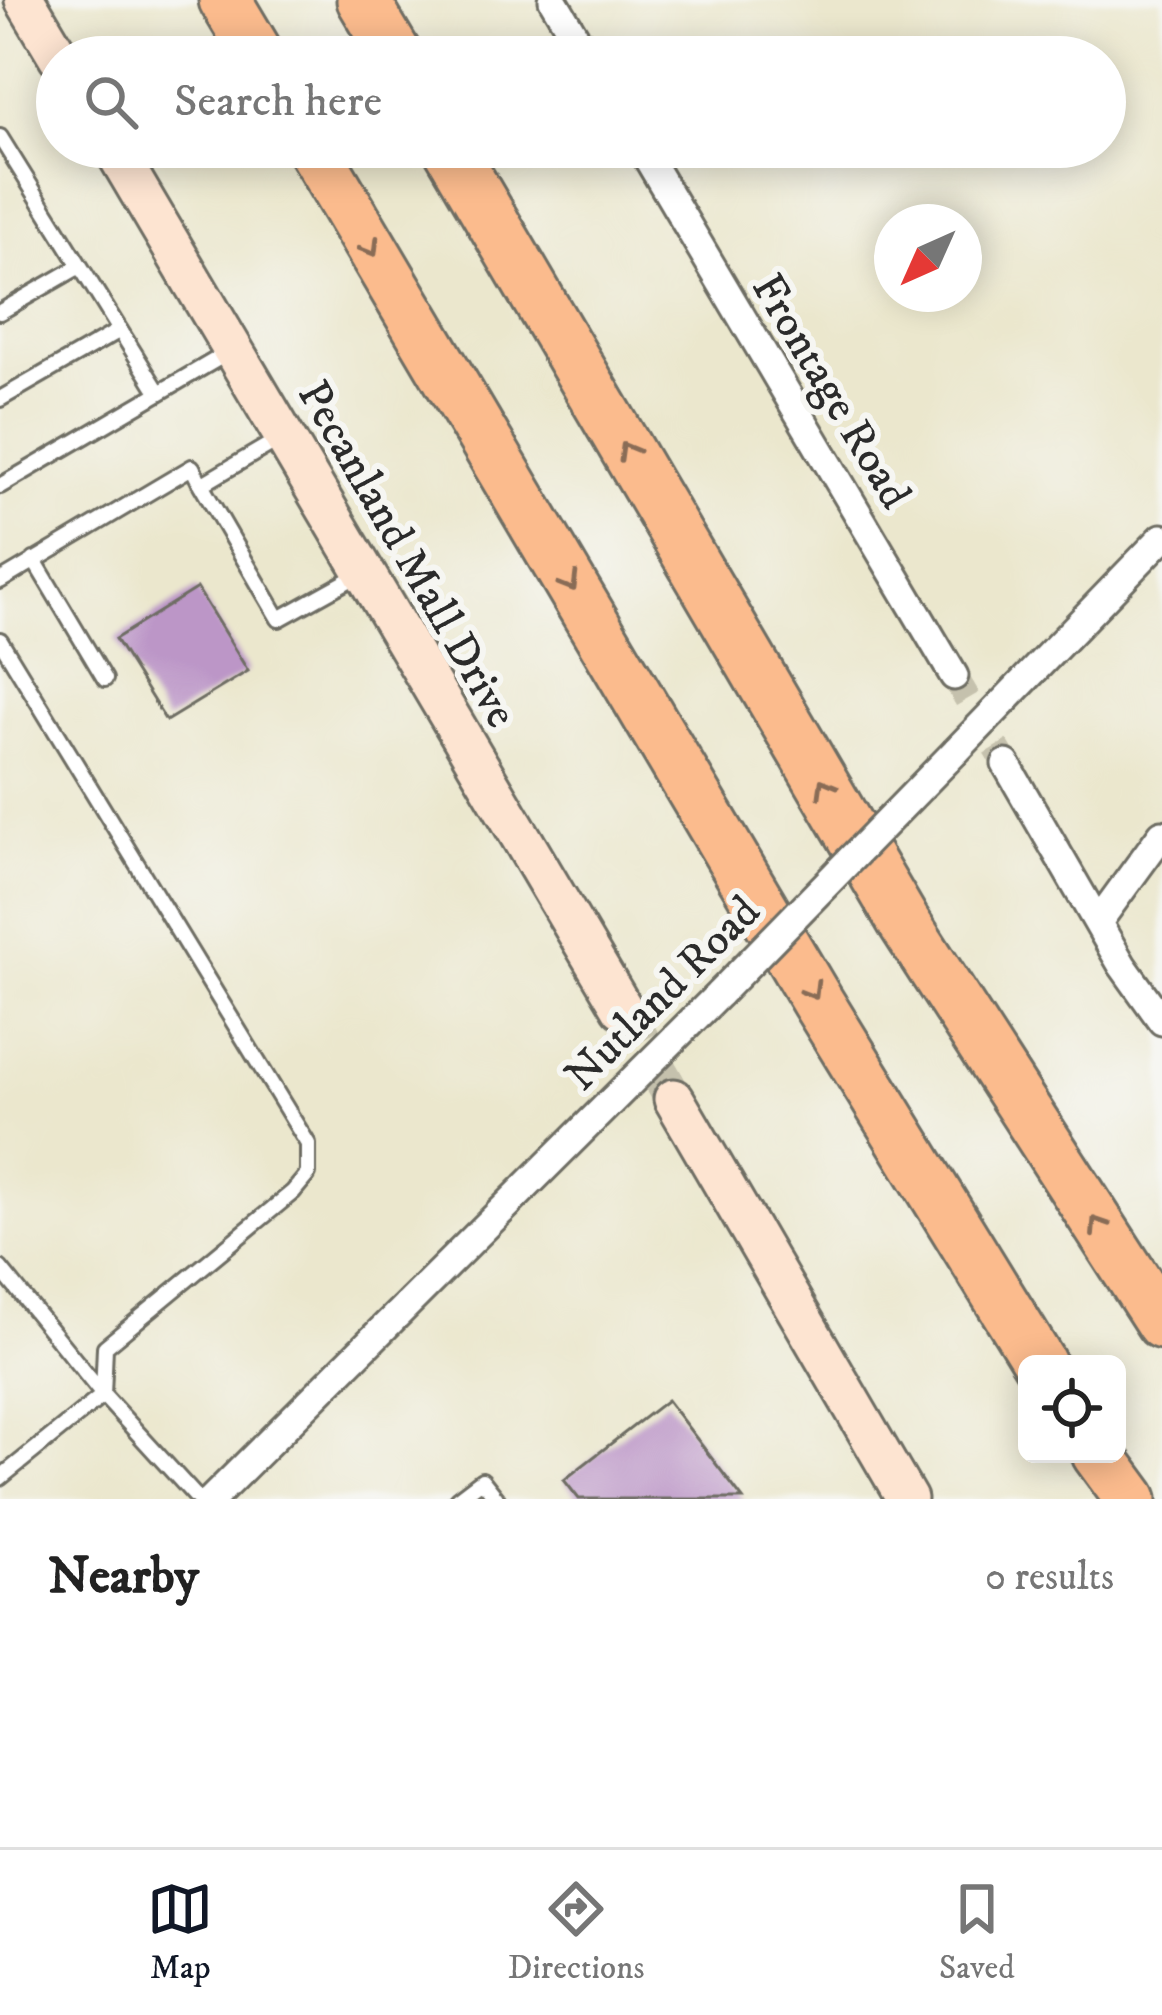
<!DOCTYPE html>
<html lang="en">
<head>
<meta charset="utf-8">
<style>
	body { margin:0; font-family:"IM FELL DW Pica",serif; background:#f2f2f2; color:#222 }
	.controls { position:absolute; right:36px; bottom:36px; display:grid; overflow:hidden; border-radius:18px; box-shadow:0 6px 30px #0003 }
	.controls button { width:108px; height:108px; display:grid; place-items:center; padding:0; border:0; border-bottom:3px solid #e0e0e0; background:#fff; color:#222; font:60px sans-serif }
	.compass { position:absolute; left:874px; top:204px; width:108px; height:108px; border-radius:50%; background:#fff; box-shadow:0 6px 30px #0003; rotate:225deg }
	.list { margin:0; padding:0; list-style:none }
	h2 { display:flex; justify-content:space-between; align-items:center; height:156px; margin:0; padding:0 48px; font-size:51px }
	h2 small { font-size:39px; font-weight:400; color:#767676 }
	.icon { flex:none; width:66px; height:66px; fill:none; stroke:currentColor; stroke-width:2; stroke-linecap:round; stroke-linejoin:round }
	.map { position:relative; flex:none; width:1162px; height:1499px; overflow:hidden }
	.search { position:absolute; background:#fff; box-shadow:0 6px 30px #0003; left:36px; right:36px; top:36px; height:132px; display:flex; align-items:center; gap:30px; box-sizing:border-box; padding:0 42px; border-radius:66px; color:#767676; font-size:45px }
	.sheet { height:348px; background:#fff }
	nav { display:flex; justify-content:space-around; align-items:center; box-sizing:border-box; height:168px; border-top:3px solid #e0e0e0; background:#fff; font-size:33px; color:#767676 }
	nav a { display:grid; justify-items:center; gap:6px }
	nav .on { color:#111827 }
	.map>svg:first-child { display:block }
	.building { fill:#bc96c7 }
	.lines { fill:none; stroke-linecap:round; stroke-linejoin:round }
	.street-tunnel { stroke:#c5c1ad; stroke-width:27; stroke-dasharray:27 14; stroke-linecap:butt }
	.secondary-tunnel { stroke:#c5c1ad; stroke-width:39; stroke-dasharray:39 20; stroke-linecap:butt }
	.lane-casing { stroke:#6e6d64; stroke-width:20 }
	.street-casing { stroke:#6e6d64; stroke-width:33 }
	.secondary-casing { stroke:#6e6d64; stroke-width:45 }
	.highway-casing { stroke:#6e6d64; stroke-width:57 }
	.lane { stroke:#fff; stroke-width:14 }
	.street { stroke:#fff; stroke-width:27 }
	.secondary { stroke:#fde4d1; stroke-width:39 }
	.highway { stroke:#fbbb8d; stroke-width:51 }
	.street-bridge-casing { stroke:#6e6d64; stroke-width:33; stroke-linecap:butt }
	.street-bridge { stroke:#fff; stroke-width:27 }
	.oneway { stroke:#896c57 }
	.labels { text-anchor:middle; stroke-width:12; stroke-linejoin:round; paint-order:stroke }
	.street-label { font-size:45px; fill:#2b2b2b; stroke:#f6f6f2 }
</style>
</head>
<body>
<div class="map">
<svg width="1162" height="1499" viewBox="0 0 1162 1499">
	<rect width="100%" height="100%" fill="#f6f6f2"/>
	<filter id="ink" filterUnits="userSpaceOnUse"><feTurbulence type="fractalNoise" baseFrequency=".00833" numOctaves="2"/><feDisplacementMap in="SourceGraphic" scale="24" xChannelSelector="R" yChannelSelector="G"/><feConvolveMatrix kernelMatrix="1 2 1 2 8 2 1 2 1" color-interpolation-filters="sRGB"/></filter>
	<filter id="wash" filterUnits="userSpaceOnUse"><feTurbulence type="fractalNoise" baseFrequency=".004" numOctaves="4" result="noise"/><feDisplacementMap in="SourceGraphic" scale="48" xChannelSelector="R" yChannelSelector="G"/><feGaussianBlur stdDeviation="2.7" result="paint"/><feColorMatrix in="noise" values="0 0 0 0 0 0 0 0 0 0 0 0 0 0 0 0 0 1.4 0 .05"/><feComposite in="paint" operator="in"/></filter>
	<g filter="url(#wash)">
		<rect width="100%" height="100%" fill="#ebe7cd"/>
		<g id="blocks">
			<path class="building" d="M197 588 248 671 166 721 115 639Z
				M667 1400 743 1499H579L564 1480Z"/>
		</g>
	</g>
	<g filter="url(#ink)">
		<use href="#blocks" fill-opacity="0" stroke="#6e6d64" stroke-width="3"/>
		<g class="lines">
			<path class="street-tunnel" d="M954 676 1006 764"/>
			<path class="secondary-tunnel" d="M622 1008 674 1099"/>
			<defs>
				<path id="lane" d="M0 137 159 393
					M0 312 80 266
					M0 399 120 330
					M279 439 201 485 279 619 360 574
					M0 486 229 352
					M34 560 105 679
					M0 581 192 467 201 485
					M0 640 308 1144V1174L293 1192 105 1347 103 1395 198 1499
					M0 1268 103 1395 0 1478
					M457 1499 482 1480 497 1499"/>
				<path id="street" d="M553 0 587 57
					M641 147 954 676
					M956 751 1162 538
					M1006 764 1122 965 1162 1021
					M1098 922 1162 834
					M212 1499 720 993"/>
				<path id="secondary" d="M25 0 59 57
					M113 147 622 1008
					M674 1099 907 1499"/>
				<path id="highway" d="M225 0 259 57
					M363 0 397 57
					M312 147 817 1001 1040 1364
					M449 147 903 921 1162 1323
					M1098 1454 1131 1499"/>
			</defs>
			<use href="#lane" class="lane-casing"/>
			<use href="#street" class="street-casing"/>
			<use href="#secondary" class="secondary-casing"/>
			<use href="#highway" class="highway-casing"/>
			<use href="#lane" class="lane"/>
			<use href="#street" class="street"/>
			<use href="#secondary" class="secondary"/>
			<use href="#highway" class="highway"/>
			<defs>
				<path id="street-bridge" d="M720 993 956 751"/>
			</defs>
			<use href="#street-bridge" class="street-bridge-casing"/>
			<use href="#street-bridge" class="street-bridge"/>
		</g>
		<defs><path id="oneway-chevron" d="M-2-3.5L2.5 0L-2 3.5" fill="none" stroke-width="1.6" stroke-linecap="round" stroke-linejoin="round" transform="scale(3)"/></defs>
		<g class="oneway">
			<use href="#oneway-chevron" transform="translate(371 248) rotate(59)"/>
			<use href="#oneway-chevron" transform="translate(627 451) rotate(-120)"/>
			<use href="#oneway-chevron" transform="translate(570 583) rotate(59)"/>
			<use href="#oneway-chevron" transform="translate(825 787) rotate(-120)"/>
			<use href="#oneway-chevron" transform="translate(812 991) rotate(59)"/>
			<use href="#oneway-chevron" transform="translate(1098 1225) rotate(-123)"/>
		</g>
	</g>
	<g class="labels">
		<g class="street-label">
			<text transform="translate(833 390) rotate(59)" y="16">Frontage Road</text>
			<text transform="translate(409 553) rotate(60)" y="16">Pecanland Mall Drive</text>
			<text transform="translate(661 992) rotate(-45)" y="16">Nutland Road</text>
		</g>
	</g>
</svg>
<div class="controls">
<button><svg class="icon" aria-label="locate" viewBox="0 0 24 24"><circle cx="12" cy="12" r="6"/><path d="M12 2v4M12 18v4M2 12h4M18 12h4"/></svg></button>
</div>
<svg class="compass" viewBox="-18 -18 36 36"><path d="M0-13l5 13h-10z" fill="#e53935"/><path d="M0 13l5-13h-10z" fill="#767676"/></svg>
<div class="search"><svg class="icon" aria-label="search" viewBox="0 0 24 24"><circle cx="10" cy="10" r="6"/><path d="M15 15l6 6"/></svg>Search here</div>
</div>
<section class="sheet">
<h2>Nearby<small>0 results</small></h2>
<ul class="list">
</ul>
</section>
<nav>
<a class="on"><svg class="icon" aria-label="map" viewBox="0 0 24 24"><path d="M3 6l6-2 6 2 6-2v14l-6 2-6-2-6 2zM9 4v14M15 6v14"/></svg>Map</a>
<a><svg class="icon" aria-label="directions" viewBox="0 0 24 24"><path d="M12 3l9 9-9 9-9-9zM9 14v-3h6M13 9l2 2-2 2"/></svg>Directions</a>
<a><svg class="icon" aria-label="saved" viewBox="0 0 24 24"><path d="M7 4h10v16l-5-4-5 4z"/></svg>Saved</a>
</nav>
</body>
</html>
